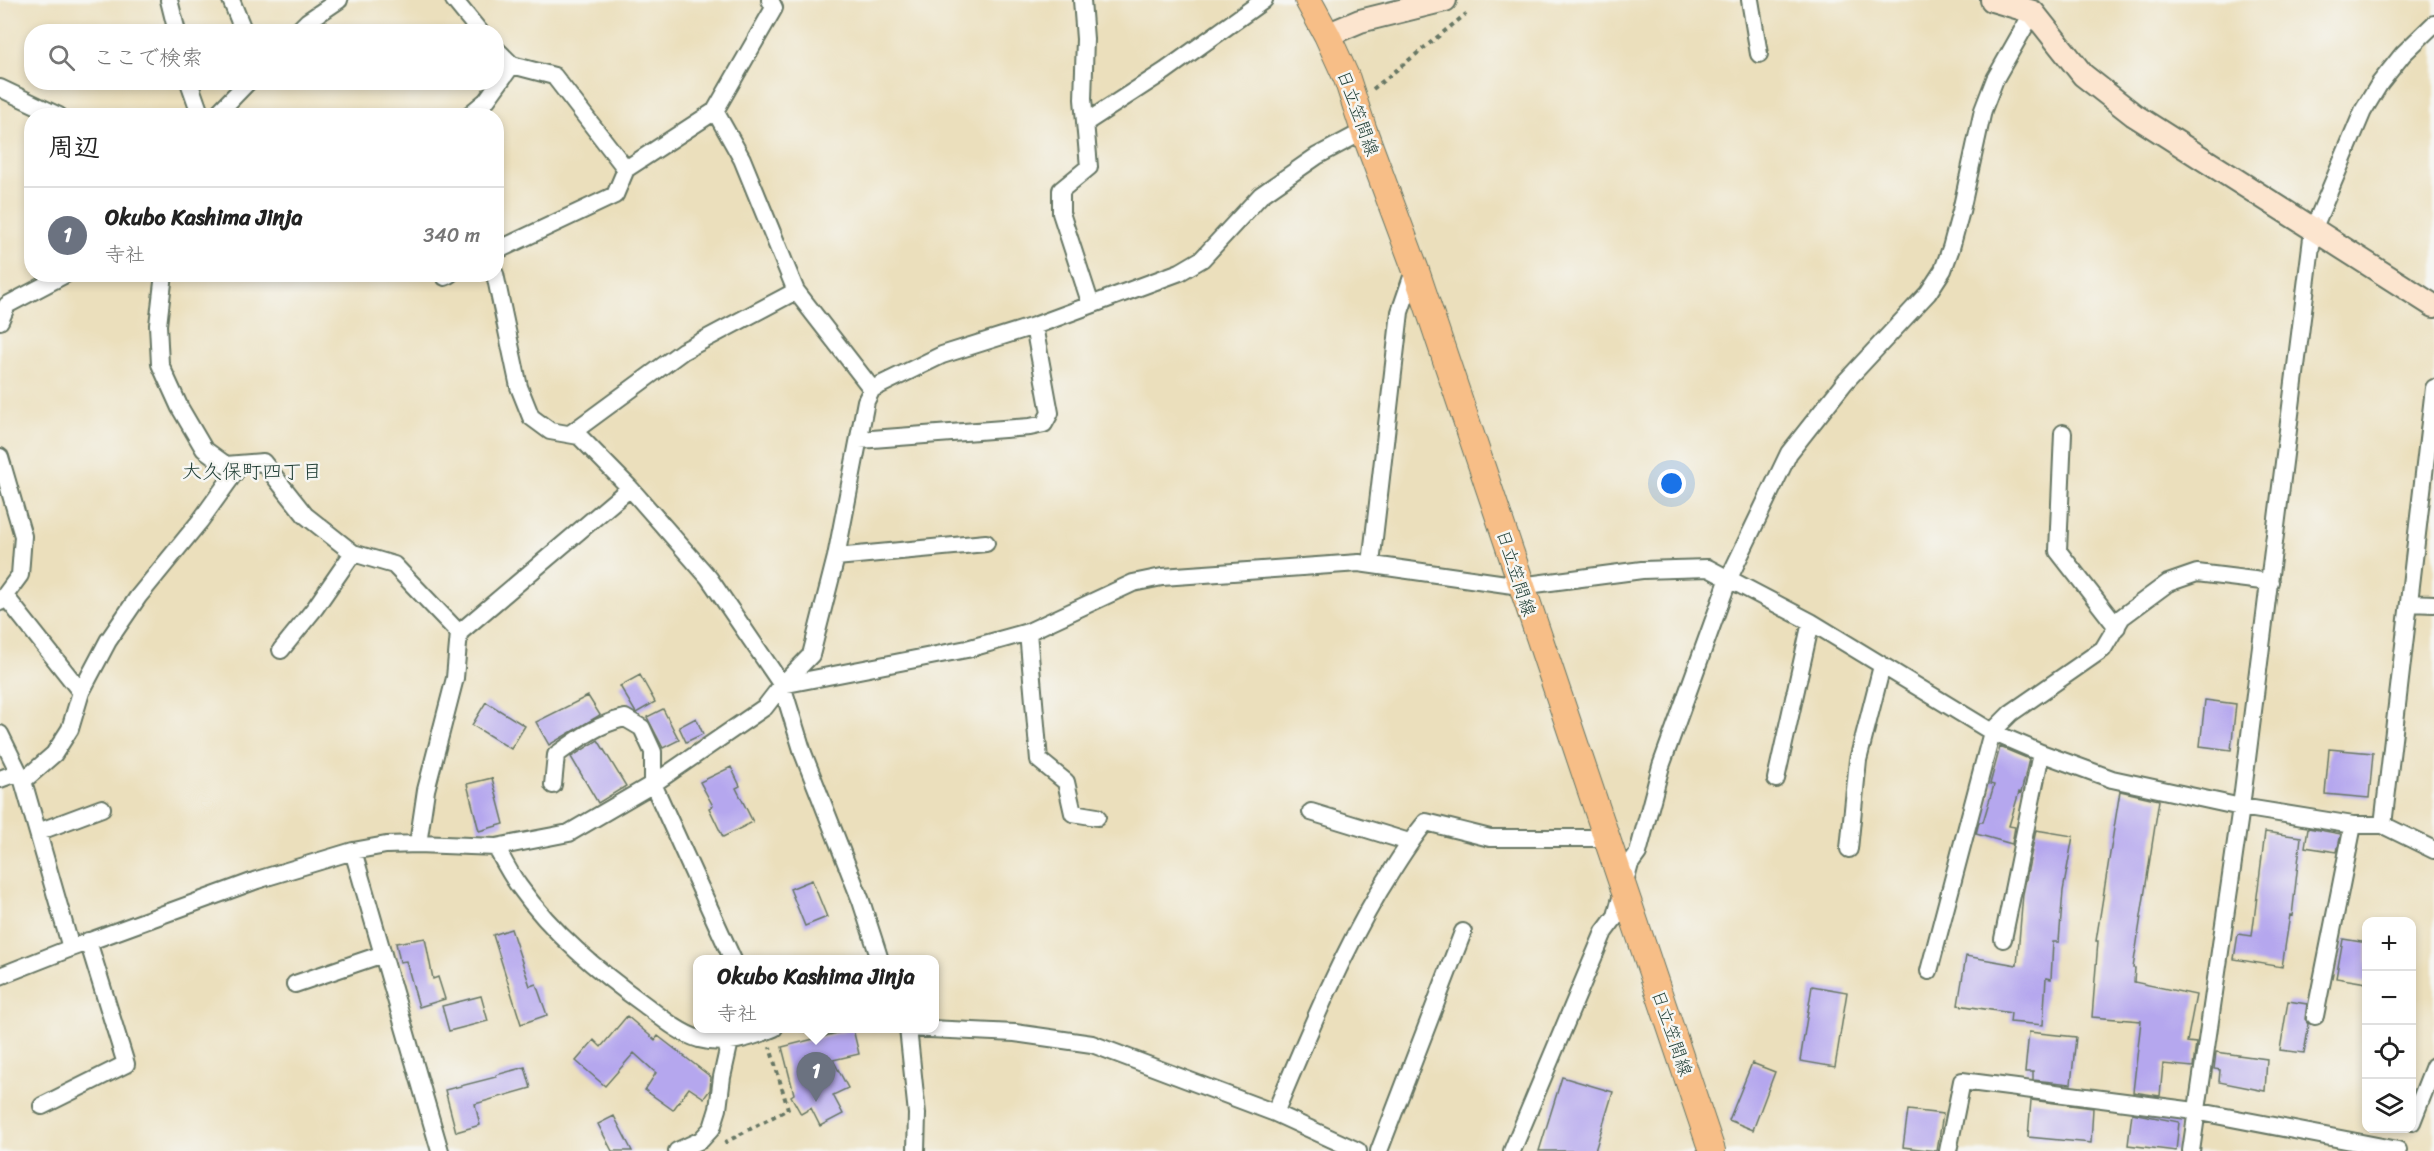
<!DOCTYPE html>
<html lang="ja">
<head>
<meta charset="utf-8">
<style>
	body { margin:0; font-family:Sriracha,"Klee One",sans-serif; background:#f6f6f6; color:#222 }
	.controls { position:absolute; right:18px; bottom:18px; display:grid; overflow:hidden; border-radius:12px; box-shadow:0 3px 9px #0003 }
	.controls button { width:54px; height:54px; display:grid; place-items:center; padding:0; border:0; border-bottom:2px solid #e0e0e0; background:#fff; color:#222; font:30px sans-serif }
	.you { position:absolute; left:1672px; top:484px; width:21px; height:21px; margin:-15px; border:4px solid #fff; border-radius:50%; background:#1a73e8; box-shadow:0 0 0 9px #1a73e833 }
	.badge { display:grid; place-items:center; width:39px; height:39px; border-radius:50%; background:#d93025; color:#fff; font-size:20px; font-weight:700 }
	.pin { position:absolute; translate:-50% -50px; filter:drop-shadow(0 2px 3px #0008) }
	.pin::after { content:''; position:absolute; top:32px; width:21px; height:18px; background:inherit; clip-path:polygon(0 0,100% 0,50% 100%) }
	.popup { position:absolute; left:693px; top:955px; width:246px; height:78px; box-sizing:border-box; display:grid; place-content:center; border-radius:12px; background:#fff; filter:drop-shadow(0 2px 4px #0005); font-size:20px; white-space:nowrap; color:#767676 }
	.popup b { font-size:22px; color:#222 }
	.popup::after { content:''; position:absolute; left:50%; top:100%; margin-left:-12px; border:12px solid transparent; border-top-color:#fff }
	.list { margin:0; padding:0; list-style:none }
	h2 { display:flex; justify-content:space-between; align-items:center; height:78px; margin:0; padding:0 24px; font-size:26px }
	h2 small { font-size:20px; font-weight:400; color:#767676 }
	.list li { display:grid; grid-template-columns:39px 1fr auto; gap:18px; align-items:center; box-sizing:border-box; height:96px; padding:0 24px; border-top:2px solid #e0e0e0 }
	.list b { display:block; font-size:22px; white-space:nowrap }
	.list p { margin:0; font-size:20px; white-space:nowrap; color:#767676 }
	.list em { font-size:20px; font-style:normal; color:#767676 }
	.icon { flex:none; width:33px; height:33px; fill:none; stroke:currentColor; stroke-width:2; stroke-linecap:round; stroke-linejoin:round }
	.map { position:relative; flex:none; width:2434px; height:1151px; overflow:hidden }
	.search { position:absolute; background:#fff; box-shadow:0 3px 9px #0003; left:24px; top:24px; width:480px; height:66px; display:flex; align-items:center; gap:15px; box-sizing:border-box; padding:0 21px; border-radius:24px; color:#767676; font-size:22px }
	.panel { position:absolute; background:#fff; box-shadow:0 3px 9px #0003; left:24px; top:108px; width:480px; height:174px; border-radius:24px }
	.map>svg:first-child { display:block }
	.building { fill:#b5a7ee }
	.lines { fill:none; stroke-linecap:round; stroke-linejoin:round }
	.street-casing { stroke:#667664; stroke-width:20 }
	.secondary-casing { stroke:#667664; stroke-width:26 }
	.primary-casing { stroke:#667664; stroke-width:28 }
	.path { stroke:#667664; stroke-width:4; stroke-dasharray:4.5 4.5; stroke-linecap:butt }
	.street { stroke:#fff; stroke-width:16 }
	.secondary { stroke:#fce5cf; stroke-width:22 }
	.primary { stroke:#f7be87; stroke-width:26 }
	.labels { text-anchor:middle; stroke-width:5; stroke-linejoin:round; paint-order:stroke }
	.street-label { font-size:18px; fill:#1f3d34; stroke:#f6f6f2 }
	.neighbourhood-label { font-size:20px; fill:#1f3d34; stroke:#f6f6f2 }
</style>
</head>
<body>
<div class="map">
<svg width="2434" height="1151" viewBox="0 0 2434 1151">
	<rect width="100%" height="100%" fill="#f6f6f2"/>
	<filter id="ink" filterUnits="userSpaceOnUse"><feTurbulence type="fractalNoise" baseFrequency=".0167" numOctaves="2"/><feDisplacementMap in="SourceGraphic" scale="12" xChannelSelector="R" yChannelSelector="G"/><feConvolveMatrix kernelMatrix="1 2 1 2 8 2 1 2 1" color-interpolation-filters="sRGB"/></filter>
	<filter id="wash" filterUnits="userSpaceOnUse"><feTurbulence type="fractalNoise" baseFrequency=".008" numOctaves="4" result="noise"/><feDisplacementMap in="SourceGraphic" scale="24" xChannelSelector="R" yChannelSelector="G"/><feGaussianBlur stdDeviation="1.35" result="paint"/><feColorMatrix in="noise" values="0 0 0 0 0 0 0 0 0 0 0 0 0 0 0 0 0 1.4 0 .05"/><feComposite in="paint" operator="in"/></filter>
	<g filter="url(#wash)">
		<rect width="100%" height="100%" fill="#ebdfbc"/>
		<g id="blocks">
			<path class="building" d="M640 675 655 702 636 713 620 686Z
				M588 696 600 715 549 745 536 722Z
				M2205 700 2236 704 2231 750 2200 746Z
				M486 702 525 726 511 749 472 725Z
				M663 709 679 740 663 748 647 717Z
				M696 718 703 734 686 742 679 727Z
				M598 740 626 786 598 803 571 757Z
				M2000 747 2029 759 2021 793 2019 792 2009 826 2015 827 2012 844 1976 834 1979 822H1983L1994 785 1990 784Z
				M2329 749 2373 753 2369 798 2325 794Z
				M731 767 740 786 736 788 753 822 723 837 709 808 713 806 700 782Z
				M492 778 504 824 479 831 467 784Z
				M2120 791 2159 800 2133 968H2135L2134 982 2196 995 2187 1042 2196 1043 2193 1067 2163 1064 2160 1096 2133 1092 2141 1021 2092 1017 2098 941H2096Z
				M2308 828 2341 834 2337 852 2305 847Z
				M2036 830 2073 836 2063 891 2059 942H2053L2051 979 2046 978 2043 1025 2010 1022 2011 1013 1958 1005 1966 956 2017 965 2023 894Z
				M2265 832 2301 837 2292 916 2290 915 2282 967 2234 959 2238 934 2252 936Z
				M812 880 827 917 805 926 790 889Z
				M511 929 530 986 536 984 547 1015 521 1024 493 935Z
				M425 938 433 979 438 977 445 999 419 1007 406 961 400 962 396 943Z
				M2343 939 2367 943V983L2336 978Z
				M1812 986 1847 992 1835 1067 1800 1061Z
				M481 996 488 1021 449 1031 442 1006Z
				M2288 1001 2307 1004 2305 1019 2309 1024 2304 1053 2280 1050Z
				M627 1016 655 1040 658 1036 711 1077 710 1090 704 1098 689 1088 673 1110 645 1090 656 1073 634 1053 605 1086 576 1061 594 1040 601 1047Z
				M853 1029 859 1054 833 1060 848 1088 833 1095 843 1114 820 1126 811 1108 801 1114 791 1096 794 1094 782 1047Z
				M2029 1032 2076 1037 2071 1084 2033 1080V1072H2025Z
				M2216 1052 2267 1059 2265 1091 2219 1082 2220 1070 2214 1069Z
				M1752 1063 1775 1072 1753 1130 1729 1120Z
				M525 1067 531 1088 475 1104 480 1125 456 1132 445 1090 496 1077V1075Z
				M1562 1077 1613 1092 1595 1151H1539Z
				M2031 1100 2093 1108 2091 1143 2028 1137Z
				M1908 1110 1943 1114 1937 1151 1903 1147Z
				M2132 1113 2179 1122 2176 1151 2128 1145Z
				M614 1116 632 1151H612L598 1124Z"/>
		</g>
	</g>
	<g filter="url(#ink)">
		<use href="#blocks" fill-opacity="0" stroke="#667664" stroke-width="1.5"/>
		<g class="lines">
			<defs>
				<path id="street" d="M169 0 177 32
					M231 0 244 32
					M454 0 480 32
					M770 0 774 8 715 111 742 159 796 291 872 389
					M1082 0 1085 39 1083 99 1089 167 1061 190V213L1091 305
					M1750 0 1759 54
					M297 32 308 21 339 0
					M496 49 512 65 554 76 626 169 715 111
					M189 82 201 116
					M0 88 59 116
					M215 116 248 82
					M468 116 486 101 512 65
					M1085 123 1165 71 1264 0
					M496 251 615 195 626 169
					M164 274 158 325 160 364 180 408 204 449 226 465 263 462 305 515 353 553 394 565 459 633
					M495 274 519 387 531 417 550 431 579 436 630 488 709 578 782 685 803 753 861 901 880 960
					M445 277 450 274
					M0 321 7 305 66 274
					M2063 433 2058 551 2117 627
					M570 434 683 351 796 291
					M859 440 1030 427 1044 424 1050 413 1034 326
					M0 457 23 536 20 575 0 602
					M836 557 986 543
					M1371 564 1400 312 1415 268
					M6 597 81 692
					M2410 603 2434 604
					M1028 632 1039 760 1066 782 1073 813 1097 817
					M281 650 315 608 353 553
					M782 685 811 655 836 557 866 401 872 389 942 355 1034 326 1180 272 1202 259 1261 195 1317 156 1364 131
					M0 734 23 781 71 948
					M0 779 19 772
					M1776 779 1811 622
					M23 781 54 754 70 729 81 692 108 641 138 597 200 521 241 464
					M553 785 556 755C578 739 598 724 625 718L642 728 653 752V784L733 960
					M1311 812 1409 842
					M2383 825 2434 388
					M38 832 102 808
					M418 844 426 790 455 678 459 633 630 488
					M496 847C503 860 510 874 519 886 553 934 598 971 645 1005 661 1017 679 1033 699 1039 725 1046 751 1038 774 1028
					M1849 849 1858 760 1882 666
					M353 851 440 1151
					M2003 939 2041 753
					M1929 971 1992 732 2011 713 2103 649 2122 617 2168 583 2197 573 2270 582
					M0 976 71 948 257 880 353 851 386 845 418 844 496 847 569 833 653 784 765 707 782 685 967 649 1028 632 1133 583 1162 577 1359 563 1520 586 1642 570 1708 568 1811 622 1992 732 2041 753 2112 779 2241 807 2353 825H2383L2434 850
					M295 984 383 954
					M2315 1016 2353 825
					M908 1028 1015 1033 1092 1044 1275 1113 1358 1151
					M908 1028 917 1114 916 1151
					M42 1106 126 1064 88 941
					M1275 1113C1307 1037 1338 961 1380 890 1395 866 1408 843 1426 822L1490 838H1606
					M2412 1122 2434 1066
					M677 1151 701 1140 712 1128 718 1109 722 1077 730 1041
					M1379 1151 1463 932
					M1512 1151 1604 932 1616 916 1630 864 1638 853 1661 766 1729 578 1789 453 1845 382 1928 293 1943 270 1951 248 1961 211 1983 110 1995 79 2033 12
					M1948 1151 1962 1081 2195 1111 2398 1150
					M2191 1151 2241 807 2313 230 2363 111 2380 83 2403 54 2434 24"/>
				<path id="secondary" d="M1992 0 2033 12 2083 75 2134 115 2434 306
					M1327 35 1360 21 1445 0"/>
				<path id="primary" d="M1308 0 1327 35 1347 79 1364 131 1415 268 1712 1151"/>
			</defs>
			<use href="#street" class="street-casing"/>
			<use href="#secondary" class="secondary-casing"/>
			<use href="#primary" class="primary-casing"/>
			<path class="path" d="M1373 89 1466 14
				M724 1143 788 1109 770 1047"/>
			<use href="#street" class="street"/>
			<use href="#secondary" class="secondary"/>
			<use href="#primary" class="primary"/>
		</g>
	</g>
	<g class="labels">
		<g class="street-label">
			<text transform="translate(1358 113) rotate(70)" y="6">日立笠間線</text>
			<text transform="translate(1516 573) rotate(72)" y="6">日立笠間線</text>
			<text transform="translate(1672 1033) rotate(71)" y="6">日立笠間線</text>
		</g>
		<g class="neighbourhood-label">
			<text x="252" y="478">大久保町四丁目</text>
		</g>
	</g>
</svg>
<div class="controls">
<button>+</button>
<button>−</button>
<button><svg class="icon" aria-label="locate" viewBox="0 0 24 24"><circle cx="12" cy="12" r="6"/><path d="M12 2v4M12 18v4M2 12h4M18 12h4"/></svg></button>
<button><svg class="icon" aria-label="layers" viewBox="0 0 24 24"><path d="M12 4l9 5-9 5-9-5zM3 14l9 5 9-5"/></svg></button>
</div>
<div class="you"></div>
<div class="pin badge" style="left:816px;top:1102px;background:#6b7280">1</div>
<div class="popup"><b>Okubo Kashima Jinja</b>寺社</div>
<div class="search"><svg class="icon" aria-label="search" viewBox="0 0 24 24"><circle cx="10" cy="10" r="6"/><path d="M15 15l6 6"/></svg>ここで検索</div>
<section class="panel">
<h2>周辺<small></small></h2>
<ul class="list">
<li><span class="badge" style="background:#6b7280">1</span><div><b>Okubo Kashima Jinja</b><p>寺社</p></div><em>340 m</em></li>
</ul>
</section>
</div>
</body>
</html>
